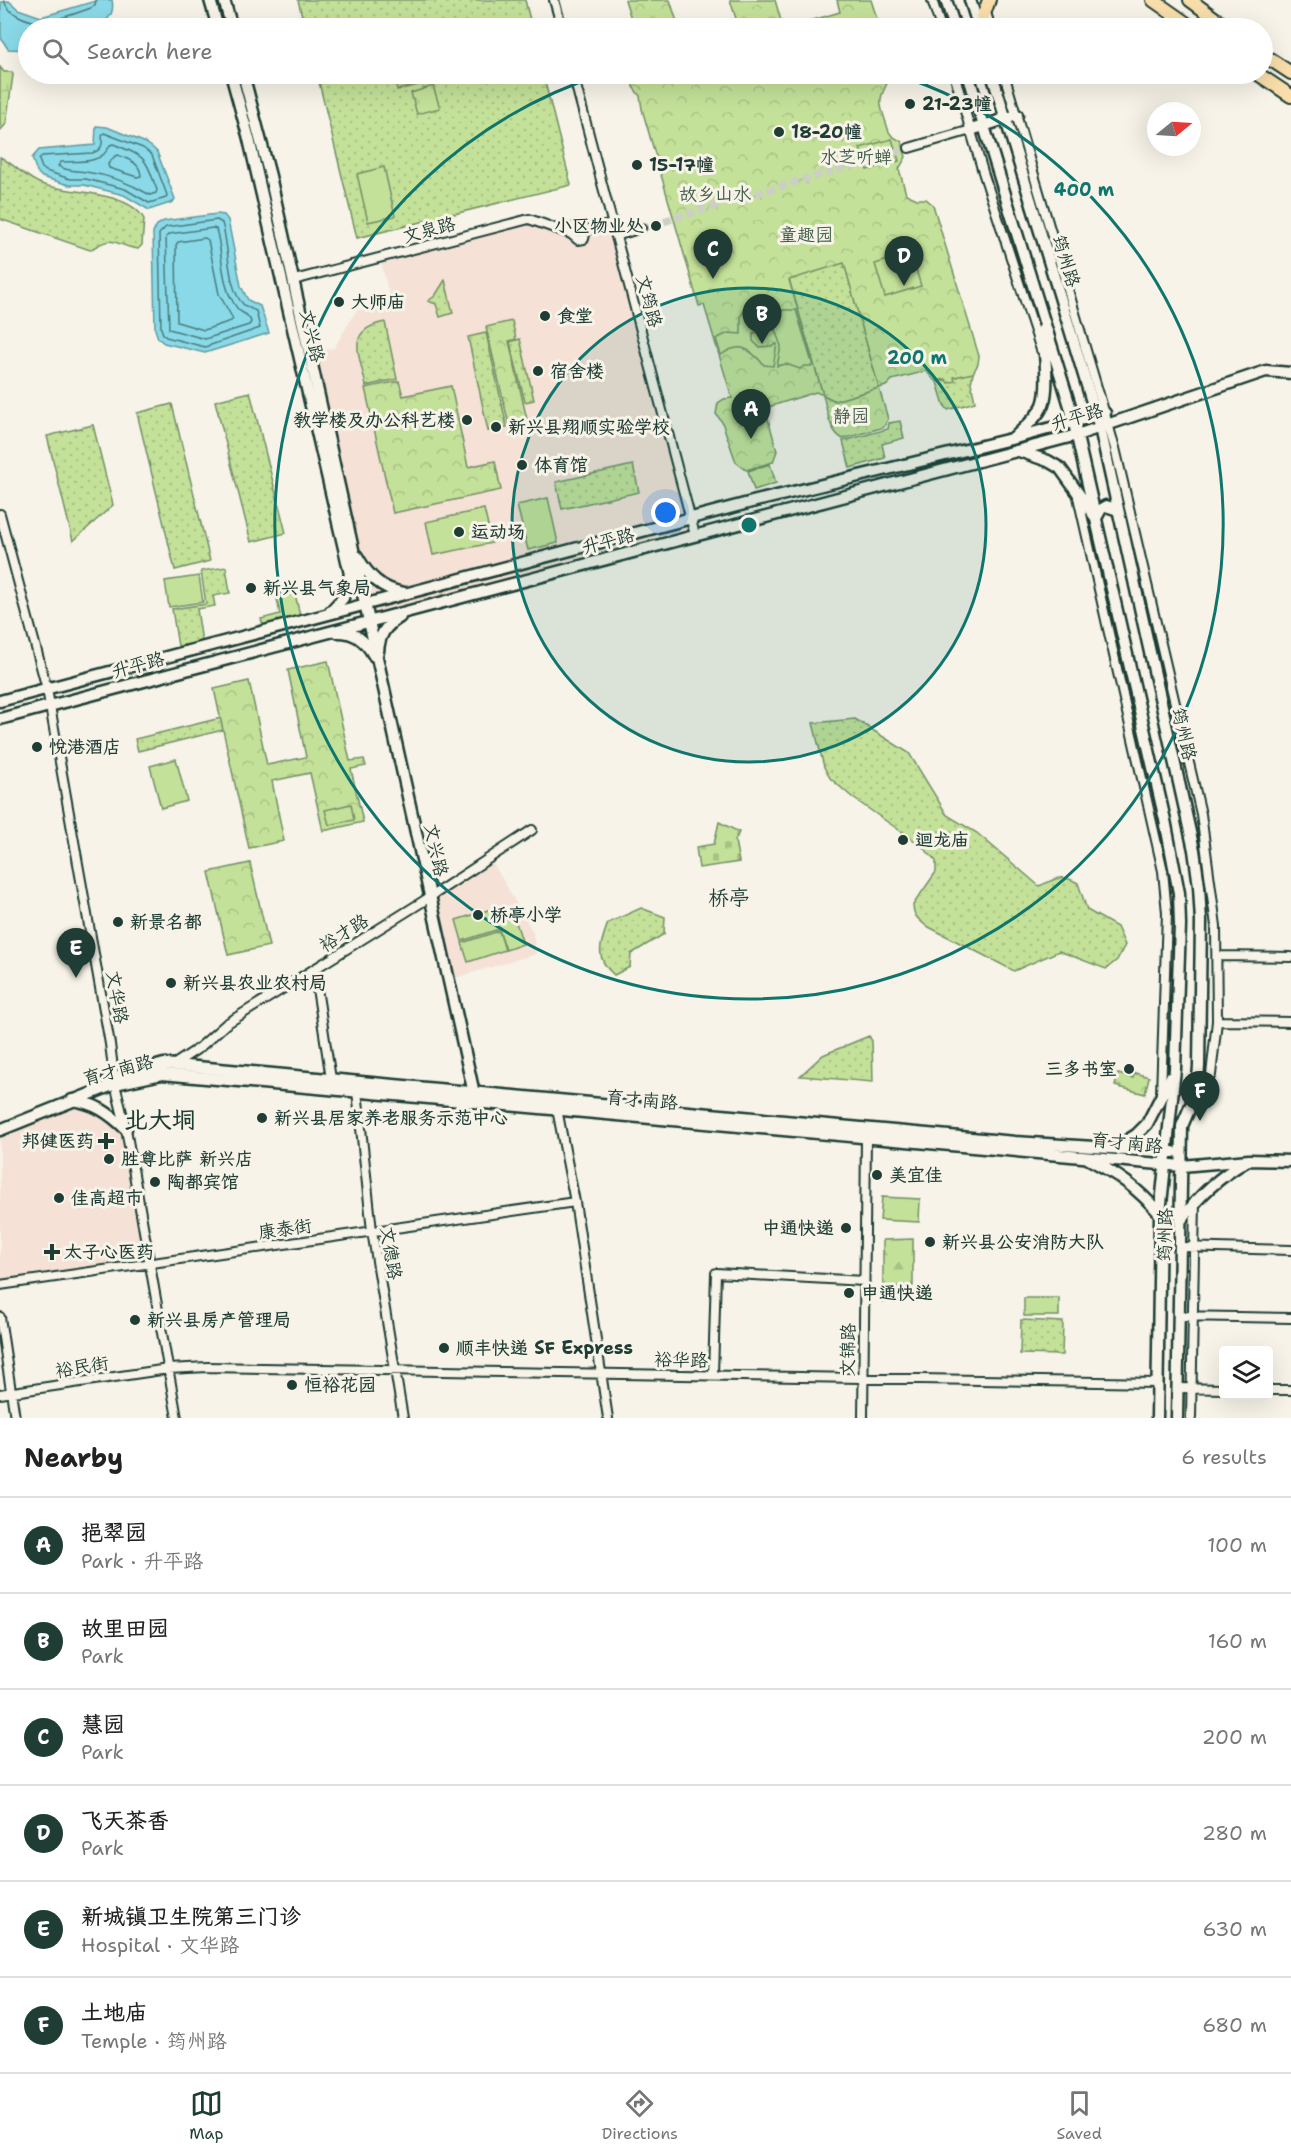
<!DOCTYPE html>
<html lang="en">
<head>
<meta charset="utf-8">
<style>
	body { margin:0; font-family:"Shantell Sans","LXGW WenKai TC",sans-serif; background:#f2f2f2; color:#222 }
	.controls { position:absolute; right:18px; bottom:18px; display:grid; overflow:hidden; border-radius:6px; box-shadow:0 6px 24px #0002 }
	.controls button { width:54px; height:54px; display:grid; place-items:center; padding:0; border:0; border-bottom:2px solid #e0e0e0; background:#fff; color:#222; font:30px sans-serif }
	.compass { position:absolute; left:1147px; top:102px; width:54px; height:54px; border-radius:50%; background:#fff; box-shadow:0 6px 24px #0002; rotate:72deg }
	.you { position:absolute; left:666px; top:513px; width:21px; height:21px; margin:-15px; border:4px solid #fff; border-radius:50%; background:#1a73e8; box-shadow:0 0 0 9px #1a73e833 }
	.badge { display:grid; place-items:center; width:39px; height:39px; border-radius:50%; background:#1f3d34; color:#fff; font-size:20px; font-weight:700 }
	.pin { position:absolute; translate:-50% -50px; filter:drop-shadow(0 2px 3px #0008) }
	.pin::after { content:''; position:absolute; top:32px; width:21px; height:18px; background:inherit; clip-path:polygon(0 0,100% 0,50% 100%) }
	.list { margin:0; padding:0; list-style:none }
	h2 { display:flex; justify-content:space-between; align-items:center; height:78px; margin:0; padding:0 24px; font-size:26px }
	h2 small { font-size:20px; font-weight:400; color:#767676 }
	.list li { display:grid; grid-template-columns:39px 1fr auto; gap:18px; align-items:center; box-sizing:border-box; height:96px; padding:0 24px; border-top:2px solid #e0e0e0 }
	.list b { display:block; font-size:22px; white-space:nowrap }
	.list p { margin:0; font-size:20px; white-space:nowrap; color:#767676 }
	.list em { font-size:20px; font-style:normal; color:#767676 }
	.icon { flex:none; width:33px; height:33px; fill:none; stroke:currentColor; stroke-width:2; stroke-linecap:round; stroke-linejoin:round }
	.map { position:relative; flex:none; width:1291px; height:1418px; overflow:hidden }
	.search { position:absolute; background:#fff; box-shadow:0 6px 24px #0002; left:18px; right:18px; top:18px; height:66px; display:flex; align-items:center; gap:15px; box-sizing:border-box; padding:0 21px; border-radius:33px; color:#767676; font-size:22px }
	.sheet { height:654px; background:#fff }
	nav { display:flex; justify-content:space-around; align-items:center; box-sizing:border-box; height:84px; border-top:2px solid #e0e0e0; background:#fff; font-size:16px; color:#767676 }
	nav a { display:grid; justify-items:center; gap:3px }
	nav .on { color:#1f3d34 }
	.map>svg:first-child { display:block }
	.built { fill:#f5e1d5 }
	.grass { fill:url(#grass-dots); stroke:#728f66; stroke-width:1.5 }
	.forest { fill:url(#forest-firs); stroke:#728f66; stroke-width:1.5 }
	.wetland { fill:url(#wetland-marsh); stroke:#728f66; stroke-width:1.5 }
	.cemetery { fill:url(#cemetery-stones); stroke:#728f66; stroke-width:1.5 }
	.park { fill:url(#park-crowns); stroke:#728f66; stroke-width:1.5; fill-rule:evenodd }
	.garden { fill:#c4e199; stroke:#728f66; stroke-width:1.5 }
	.water { fill:#8ad9e8; stroke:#5f9ba0; stroke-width:1.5 }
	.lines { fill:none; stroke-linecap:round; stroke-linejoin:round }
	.shore { stroke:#4a7b7c; stroke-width:1.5 }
	.street-tunnel { stroke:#cccfc4; stroke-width:8; stroke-dasharray:8 4; stroke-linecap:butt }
	.street-casing { stroke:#1f3d34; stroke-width:12 }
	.secondary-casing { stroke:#1f3d34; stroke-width:15 }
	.primary-casing { stroke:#1f3d34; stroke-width:16 }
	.street { stroke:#f7f3e8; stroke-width:8 }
	.secondary { stroke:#f7f3e8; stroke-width:10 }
	.primary { stroke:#f9deab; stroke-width:12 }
	.ring { fill:none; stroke:#0f766e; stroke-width:3 }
	.poi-dot { fill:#1f3d34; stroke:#f7f3e8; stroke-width:2 }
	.labels { text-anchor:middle; stroke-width:6; stroke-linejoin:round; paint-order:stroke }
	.poi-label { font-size:18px; font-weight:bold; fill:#1f3d34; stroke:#f7f3e8; text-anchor:start }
	.park-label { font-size:18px; fill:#405e48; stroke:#f7f3e8 }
	.street-label { font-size:18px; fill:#1f3d34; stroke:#f7f3e8 }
	.quarter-label { font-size:21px; fill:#1f3d34; stroke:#f7f3e8 }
	.district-label { font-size:24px; font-weight:bold; fill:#1f3d34; stroke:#f7f3e8 }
	.centre { fill:#0f766e; stroke:#f7f3e8; stroke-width:3 }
	.ring-label { font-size:18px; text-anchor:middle; font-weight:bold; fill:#0f766e; stroke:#f7f3e8; stroke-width:6; stroke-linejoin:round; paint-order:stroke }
</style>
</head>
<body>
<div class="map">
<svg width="1291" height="1418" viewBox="0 0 1291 1418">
	<defs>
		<pattern id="grass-dots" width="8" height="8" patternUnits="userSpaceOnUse" patternTransform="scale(1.5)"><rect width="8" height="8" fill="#c4e199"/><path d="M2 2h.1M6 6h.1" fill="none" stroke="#a8c284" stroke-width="1.8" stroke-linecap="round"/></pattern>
		<pattern id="forest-firs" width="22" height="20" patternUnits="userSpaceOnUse" patternTransform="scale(1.5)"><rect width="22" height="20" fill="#c4e199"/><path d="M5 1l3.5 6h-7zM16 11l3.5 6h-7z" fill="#a8c284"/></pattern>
		<pattern id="wetland-marsh" width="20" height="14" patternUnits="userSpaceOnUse" patternTransform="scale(1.5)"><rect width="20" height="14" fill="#c4e199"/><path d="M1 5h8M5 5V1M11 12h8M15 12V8" fill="none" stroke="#a8c284"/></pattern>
		<pattern id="cemetery-stones" width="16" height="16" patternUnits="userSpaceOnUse" patternTransform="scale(1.5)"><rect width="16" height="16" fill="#c4e199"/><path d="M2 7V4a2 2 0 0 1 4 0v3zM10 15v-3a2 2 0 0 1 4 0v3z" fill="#a8c284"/></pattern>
		<pattern id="park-crowns" width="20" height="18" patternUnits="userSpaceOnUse" patternTransform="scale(1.5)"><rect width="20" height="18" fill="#c4e199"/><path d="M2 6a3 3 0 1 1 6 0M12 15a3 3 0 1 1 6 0" fill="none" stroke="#a8c284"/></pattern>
	</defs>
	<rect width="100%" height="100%" fill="#f7f3e8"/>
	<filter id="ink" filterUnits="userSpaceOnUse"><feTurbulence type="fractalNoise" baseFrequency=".0167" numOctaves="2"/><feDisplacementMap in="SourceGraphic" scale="12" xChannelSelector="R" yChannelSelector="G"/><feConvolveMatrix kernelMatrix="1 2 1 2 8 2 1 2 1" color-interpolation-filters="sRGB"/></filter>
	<g filter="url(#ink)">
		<path class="built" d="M529 219 571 234 613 224 695 535 369 622 309 353 334 348 356 311 391 302 380 258Z
			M490 858 533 932 536 954 448 980 430 897Z
			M85 1091 125 1124 149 1264 0 1285V1125Z"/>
		<path class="grass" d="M298 0H525L532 28H305Z
			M317 74H543L571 185 357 238Z
			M0 157C14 164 28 180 44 185 70 193 129 191 144 219L142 245 138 249C111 245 117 233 90 250L0 219Z
			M844 262 879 388 835 401 823 395 789 279Z
			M445 280 453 313 440 317 436 304 428 301 435 296Z
			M385 322 397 379 366 386C360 355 344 330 385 322Z
			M486 333 507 427 488 431 468 337Z
			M520 339 534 400 525 402 510 342Z
			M970 373H973L971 383 975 402 948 410 944 405 937 382Z
			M250 392 286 533 251 542 215 401Z
			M172 404 210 561 175 570 137 413Z
			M900 421 904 438 882 444 885 458 850 468 843 441 888 429 889 423Z
			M93 425 113 505 73 541 47 436Z
			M633 465 639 492 562 509 556 482Z
			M226 567 230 593 213 596 215 606 197 609 202 642 178 646 172 609 206 604 201 571Z
			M221 718 223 730 138 751 135 739Z
			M855 719 909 753 947 815 977 833 1039 886C1056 879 1060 873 1078 883L1087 910 1117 927 1125 945 1117 960 1106 969 1059 951 1014 971 925 925C918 919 913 915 913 905L936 872V861L922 846 853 798 830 778 824 767 813 723Z
			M641 908 665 917 664 934 631 954 630 967 614 975C594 957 600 945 608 923Z
			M869 1036 872 1041 873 1082 800 1076 823 1055Z
			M1021 1320 1063 1322 1062 1355 1020 1354Z"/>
		<path class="forest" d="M294 589 300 616 263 625 261 619 280 614 276 594Z
			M913 1239V1286H898L897 1301 883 1302V1240Z"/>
		<path class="wetland" d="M0 67 4 72H12L13 75 6 124 0 131Z"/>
		<path class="cemetery" d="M719 822 739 832 735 841 739 862 699 868 696 847 714 844Z"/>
		<path class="park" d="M625 0H670L679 28H634Z
			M730 0H775L783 28H739Z
			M837 0H871L880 28H786L840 12Z
			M394 74H438L440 80 397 90Z
			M638 74H892C876 103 879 100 889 132L892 136 902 142 906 157 899 169 906 194 917 199H926L933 205 979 356 978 364 973 373 954 377 955 381 948 383 946 379 935 381 926 371 892 380 886 386 879 388 888 419 884 427 843 439C829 432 827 409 823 395L816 392 765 408 777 451 773 462 746 470 736 462 722 422 716 414 718 403 724 399 732 398 704 305 699 306 642 109 640 96 633 87V80ZM844 263 879 388 835 401 823 395 789 280Z
			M433 86 440 108 417 114 411 93Z
			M512 321 516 339 509 341 528 424 510 429 486 327Z
			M399 381 403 396 451 386 468 467 495 461 501 490 393 513 365 388Z
			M770 464 776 483 754 490 748 471Z
			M328 661 350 761 364 759 366 766 351 769 363 822 323 831 310 773 272 781 284 841 249 848 214 689 249 681 267 765 306 757 288 670Z
			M250 863 269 946 228 955 209 872Z
			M1135 1073 1149 1077 1145 1094 1115 1086 1118 1074 1133 1078Z"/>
		<path class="garden" d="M892 139 899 161 867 170 860 148Z
			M384 167 395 216 368 222 357 174Z
			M911 253 921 286 885 297 875 264Z
			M746 307 751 321 769 317 770 327 765 331 753 333V341L759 347 772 346 777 344 773 366 764 365C750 349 741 341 721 355L716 339 728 333 741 334V316Z
			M784 310H796L813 366H804L800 369 786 364 777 366 781 346 773 324 774 315Z
			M548 498 558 543 528 550 517 505Z
			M484 509 492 543 433 555 426 522Z
			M199 576 203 602 169 607 165 581Z
			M176 759 187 801 161 808 150 766Z
			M351 804 354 820 329 825 325 810Z
			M498 907 503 920 514 916 523 944 506 950 499 929 462 941 456 920Z
			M499 931 505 950 468 962 462 943Z
			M882 1197 920 1199 919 1222 880 1220Z
			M1024 1298H1059V1316H1024Z"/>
		<path class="water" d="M99 0H112C115 14 108 19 99 28H28V50L8 49 1 38V2L9 1 18 9 41 17Z
			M96 126 107 127 146 143 153 148 157 152 175 199 173 202 149 210 124 195 84 185H69L42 177 37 172 32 158 39 150 95 145Z
			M217 214 224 215 228 220 241 286 248 300 260 306 269 333 205 353 164 343 158 338 155 329 153 233 157 225 164 221Z"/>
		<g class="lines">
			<path class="shore" d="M4 0C6 13 27 21 39 22 49 23 80 12 91 8L95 5 96 0
				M104 133 143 148 152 155 167 195 166 198 149 203 125 189 86 179H70L46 171 42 168 39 160 42 156 92 153C102 150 103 145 102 135Z
				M113 144C148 158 144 156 157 190L156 193 150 195C130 183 109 175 86 172 76 170 68 172 58 166L61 162C79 161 102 165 110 145Z
				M115 156 118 155C129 160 140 162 141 176L137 177 109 168 108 164Z
				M217 220 222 223C229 244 227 288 243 304 246 307 252 309 256 311L260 328 205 347 166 337 163 334 161 328 159 234 166 227Z
				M213 228 216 229C222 249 221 274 229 294 232 299 234 306 239 310 244 315 249 314 251 322L249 325 205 339 169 329 166 237 169 234Z
				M205 238 208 240 219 294 233 319 231 321 204 330 177 322 176 245 178 242Z"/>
			<path class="street-tunnel" d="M641 228 909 148"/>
			<defs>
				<path id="street" d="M554 0 562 28
					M932 0 941 28
					M985 10 991 28
					M573 74 695 535
					M954 74 983 172 1041 350
					M1004 74 1115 448 1201 814 1216 926 1217 1021 1211 1075 1198 1090
					M909 148 971 130
					M586 230 613 224
					M616 236 641 228
					M294 280 529 219 571 234 578 240 584 239 586 230 583 226 577 225 572 229 571 234
					M1078 497 1163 871 1167 913 1161 1094
					M0 514 47 689 110 1044 115 1084 126 1129 177 1418
					M1217 956 1291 957
					M314 969 331 1079
					M1217 1021 1291 1022
					M173 1065 199 1048 226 1024 430 897 532 830
					M357 1091 372 1231 403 1418
					M557 1109 575 1202 608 1418
					M1181 1247 1291 1250
					M0 1285 575 1202
					M1180 1316 1291 1318
					M0 1317 15 1418
					M713 1375 716 1273 864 1281
					M1178 1388 1224 1389
					M1268 1390H1291
					M0 1394 168 1369 208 1367 1157 1383
					M863 1418 866 1138
					M1191 1418 1195 1201"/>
				<path id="secondary" d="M210 0 218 28
					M224 0 232 28
					M946 0 955 28
					M970 0 979 28
					M231 74 249 139 350 574 357 588
					M243 74 270 176 475 1098
					M968 74 1070 406 1165 820 1179 893 1180 925 1175 1069 1160 1214 1157 1418
					M992 74 1100 428 1194 850 1199 886 1201 922 1199 1066 1197 1091 1182 1126 1177 1418
					M971 130 1017 115
					M1015 437C1025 427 1037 418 1043 405 1050 387 1044 350 1043 329
					M1019 451 1048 461 1060 468 1096 518 1101 509 1106 506 1118 510
					M357 556C368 576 381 589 404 593
					M330 612 343 598 350 574
					M337 632C355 631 366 641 374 656
					M378 652C379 635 385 626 400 617
					M0 701 752 502 1015 438 1105 413
					M0 719 1077 435 1266 371 1291 373
					M108 1079 164 1064 1015 1142 1173 1152
					M72 1100C95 1103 109 1113 126 1129
					M0 1130 115 1084 162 1074 1182 1166 1249 1160 1291 1161
					M1115 1148 1136 1135 1147 1124 1171 1077
					M1087 1158C1117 1174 1138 1188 1160 1214
					M1182 1219C1200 1194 1219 1177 1245 1162"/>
				<path id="primary" d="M1153 0 1193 28
					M1190 0 1228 28
					M979 28 989 0
					M1262 54 1291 73
					M1258 74 1291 96"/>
			</defs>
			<use href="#street" class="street-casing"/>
			<use href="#secondary" class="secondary-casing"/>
			<use href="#primary" class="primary-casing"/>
			<use href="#street" class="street"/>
			<use href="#secondary" class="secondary"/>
			<use href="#primary" class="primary"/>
		</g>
	</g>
	<circle cx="749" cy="525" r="237" fill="#0f766e" fill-opacity=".12"/>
	<g class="ring">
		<circle cx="749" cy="525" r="237"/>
		<path d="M895 74A474 474 0 1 1 603 74"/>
	</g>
	<g class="poi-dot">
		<circle cx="910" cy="104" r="6"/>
		<circle cx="779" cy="132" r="6"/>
		<circle cx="637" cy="165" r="6"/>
		<circle cx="656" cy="226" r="6"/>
		<circle cx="339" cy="302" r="6"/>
		<circle cx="545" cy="316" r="6"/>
		<circle cx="538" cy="371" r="6"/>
		<circle cx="467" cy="420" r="6"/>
		<circle cx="496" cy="427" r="6"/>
		<circle cx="522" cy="465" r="6"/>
		<circle cx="459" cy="532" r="6"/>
		<circle cx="251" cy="588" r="6"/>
		<circle cx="37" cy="747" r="6"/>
		<circle cx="903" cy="840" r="6"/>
		<circle cx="478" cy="915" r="6"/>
		<circle cx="118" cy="922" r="6"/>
		<circle cx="171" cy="983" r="6"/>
		<circle cx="1129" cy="1069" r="6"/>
		<circle cx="262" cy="1118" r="6"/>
		<path d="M103 1132h6v6h6v6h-6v6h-6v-6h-6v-6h6z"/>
		<circle cx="109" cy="1159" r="6"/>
		<circle cx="877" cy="1175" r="6"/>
		<circle cx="155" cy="1182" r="6"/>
		<circle cx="59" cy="1198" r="6"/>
		<circle cx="846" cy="1228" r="6"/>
		<circle cx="930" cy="1242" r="6"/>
		<path d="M49 1243h6v6h6v6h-6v6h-6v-6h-6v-6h6z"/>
		<circle cx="849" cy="1293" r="6"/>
		<circle cx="135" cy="1320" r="6"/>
		<circle cx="444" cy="1348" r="6"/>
		<circle cx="292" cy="1385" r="6"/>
	</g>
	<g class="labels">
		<g class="poi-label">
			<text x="922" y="110">21-23幢</text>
			<text x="791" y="138">18-20幢</text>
			<text x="649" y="171">15-17幢</text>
			<text x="644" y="232" text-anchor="end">小区物业处</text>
			<text x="351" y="308">大师庙</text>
			<text x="557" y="322">食堂</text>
			<text x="550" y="377">宿舍楼</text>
			<text x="455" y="426" text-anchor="end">教学楼及办公科艺楼</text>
			<text x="508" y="433">新兴县翔顺实验学校</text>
			<text x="534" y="471">体育馆</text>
			<text x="471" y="538">运动场</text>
			<text x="263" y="594">新兴县气象局</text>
			<text x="49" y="753">悦港酒店</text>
			<text x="915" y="846">迴龙庙</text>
			<text x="490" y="921">桥亭小学</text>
			<text x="130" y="928">新景名都</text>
			<text x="183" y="989">新兴县农业农村局</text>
			<text x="1117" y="1075" text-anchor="end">三多书室</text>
			<text x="274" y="1124">新兴县居家养老服务示范中心</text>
			<text x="94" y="1147" text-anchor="end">邦健医药</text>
			<text x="121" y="1165">胜尊比萨 新兴店</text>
			<text x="889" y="1181">美宜佳</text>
			<text x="167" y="1188">陶都宾馆</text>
			<text x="71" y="1204">佳高超市</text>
			<text x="834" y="1234" text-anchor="end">中通快递</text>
			<text x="942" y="1248">新兴县公安消防大队</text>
			<text x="64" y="1258">太子心医药</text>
			<text x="861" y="1299">申通快递</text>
			<text x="147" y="1326">新兴县房产管理局</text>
			<text x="456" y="1354">顺丰快递 SF Express</text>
			<text x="304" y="1391">恒裕花园</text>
		</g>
		<g class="park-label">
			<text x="856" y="163">水芝听蝉</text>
			<text x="715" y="200">故乡山水</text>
			<text x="806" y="241">童趣园</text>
			<text x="851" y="422">静园</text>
		</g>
		<g class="street-label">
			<text transform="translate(429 230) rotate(-15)" y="6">文泉路</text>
			<text transform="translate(1066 261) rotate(73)" y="6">筠州路</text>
			<text transform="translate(649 301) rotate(75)" y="6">文筠路</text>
			<text transform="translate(312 336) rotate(77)" y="6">文兴路</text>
			<text transform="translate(1077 417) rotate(-16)" y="6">升平路</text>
			<text transform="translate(608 541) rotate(-15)" y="6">升平路</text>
			<text transform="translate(138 665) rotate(-15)" y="6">升平路</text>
			<text transform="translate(1184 734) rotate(77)" y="6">筠州路</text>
			<text transform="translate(436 850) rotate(78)" y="6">文兴路</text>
			<text transform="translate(344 933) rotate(-32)" y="6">裕才路</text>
			<text transform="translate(117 997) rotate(80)" y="6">文华路</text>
			<text transform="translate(118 1070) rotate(-15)" y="6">育才南路</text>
			<text transform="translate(642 1100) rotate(5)" y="6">育才南路</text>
			<text transform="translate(1127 1143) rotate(6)" y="6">育才南路</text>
			<text transform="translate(285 1229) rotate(-8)" y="6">康泰街</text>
			<text transform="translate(1165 1235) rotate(-89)" y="6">筠州路</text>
			<text transform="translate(391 1253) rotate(81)" y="6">文德路</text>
			<text transform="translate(848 1350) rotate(-89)" y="6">文锦路</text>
			<text transform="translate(681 1360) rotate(1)" y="6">裕华路</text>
			<text transform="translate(82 1367) rotate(-9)" y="6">裕民街</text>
		</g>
		<g class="quarter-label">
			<text x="729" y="905">桥亭</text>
		</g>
		<g class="district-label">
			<text x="160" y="1128">北大垌</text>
		</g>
	</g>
	<circle cx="749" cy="525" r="9" class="centre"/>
	<g class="ring-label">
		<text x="1084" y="196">400 m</text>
		<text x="917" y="364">200 m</text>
	</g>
</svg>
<div class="controls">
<button><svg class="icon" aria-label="layers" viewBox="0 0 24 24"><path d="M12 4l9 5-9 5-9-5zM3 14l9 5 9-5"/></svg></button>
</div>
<svg class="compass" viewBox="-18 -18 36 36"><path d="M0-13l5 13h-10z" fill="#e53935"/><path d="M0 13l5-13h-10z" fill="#767676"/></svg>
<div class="you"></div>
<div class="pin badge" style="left:751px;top:439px">A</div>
<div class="pin badge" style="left:762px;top:344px">B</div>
<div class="pin badge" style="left:713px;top:279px">C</div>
<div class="pin badge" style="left:904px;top:286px">D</div>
<div class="pin badge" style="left:76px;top:978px">E</div>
<div class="pin badge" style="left:1200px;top:1121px">F</div>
<div class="search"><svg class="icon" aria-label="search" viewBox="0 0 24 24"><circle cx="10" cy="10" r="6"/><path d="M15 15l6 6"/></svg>Search here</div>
</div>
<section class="sheet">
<h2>Nearby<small>6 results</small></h2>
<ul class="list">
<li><span class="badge">A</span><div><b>挹翠园</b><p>Park · 升平路</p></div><em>100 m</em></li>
<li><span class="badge">B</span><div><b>故里田园</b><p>Park</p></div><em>160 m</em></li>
<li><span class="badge">C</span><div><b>慧园</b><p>Park</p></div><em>200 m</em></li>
<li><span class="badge">D</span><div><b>飞天茶香</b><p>Park</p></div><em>280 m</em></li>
<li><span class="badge">E</span><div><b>新城镇卫生院第三门诊</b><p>Hospital · 文华路</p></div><em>630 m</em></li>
<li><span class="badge">F</span><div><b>土地庙</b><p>Temple · 筠州路</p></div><em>680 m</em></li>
</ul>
</section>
<nav>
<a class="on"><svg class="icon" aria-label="map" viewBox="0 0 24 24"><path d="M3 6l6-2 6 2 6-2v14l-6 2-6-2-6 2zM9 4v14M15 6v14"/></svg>Map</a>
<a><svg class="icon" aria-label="directions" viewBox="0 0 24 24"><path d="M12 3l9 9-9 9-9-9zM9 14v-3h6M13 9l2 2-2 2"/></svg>Directions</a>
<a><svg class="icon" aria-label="saved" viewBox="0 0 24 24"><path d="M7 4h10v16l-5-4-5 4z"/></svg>Saved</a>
</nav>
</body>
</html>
